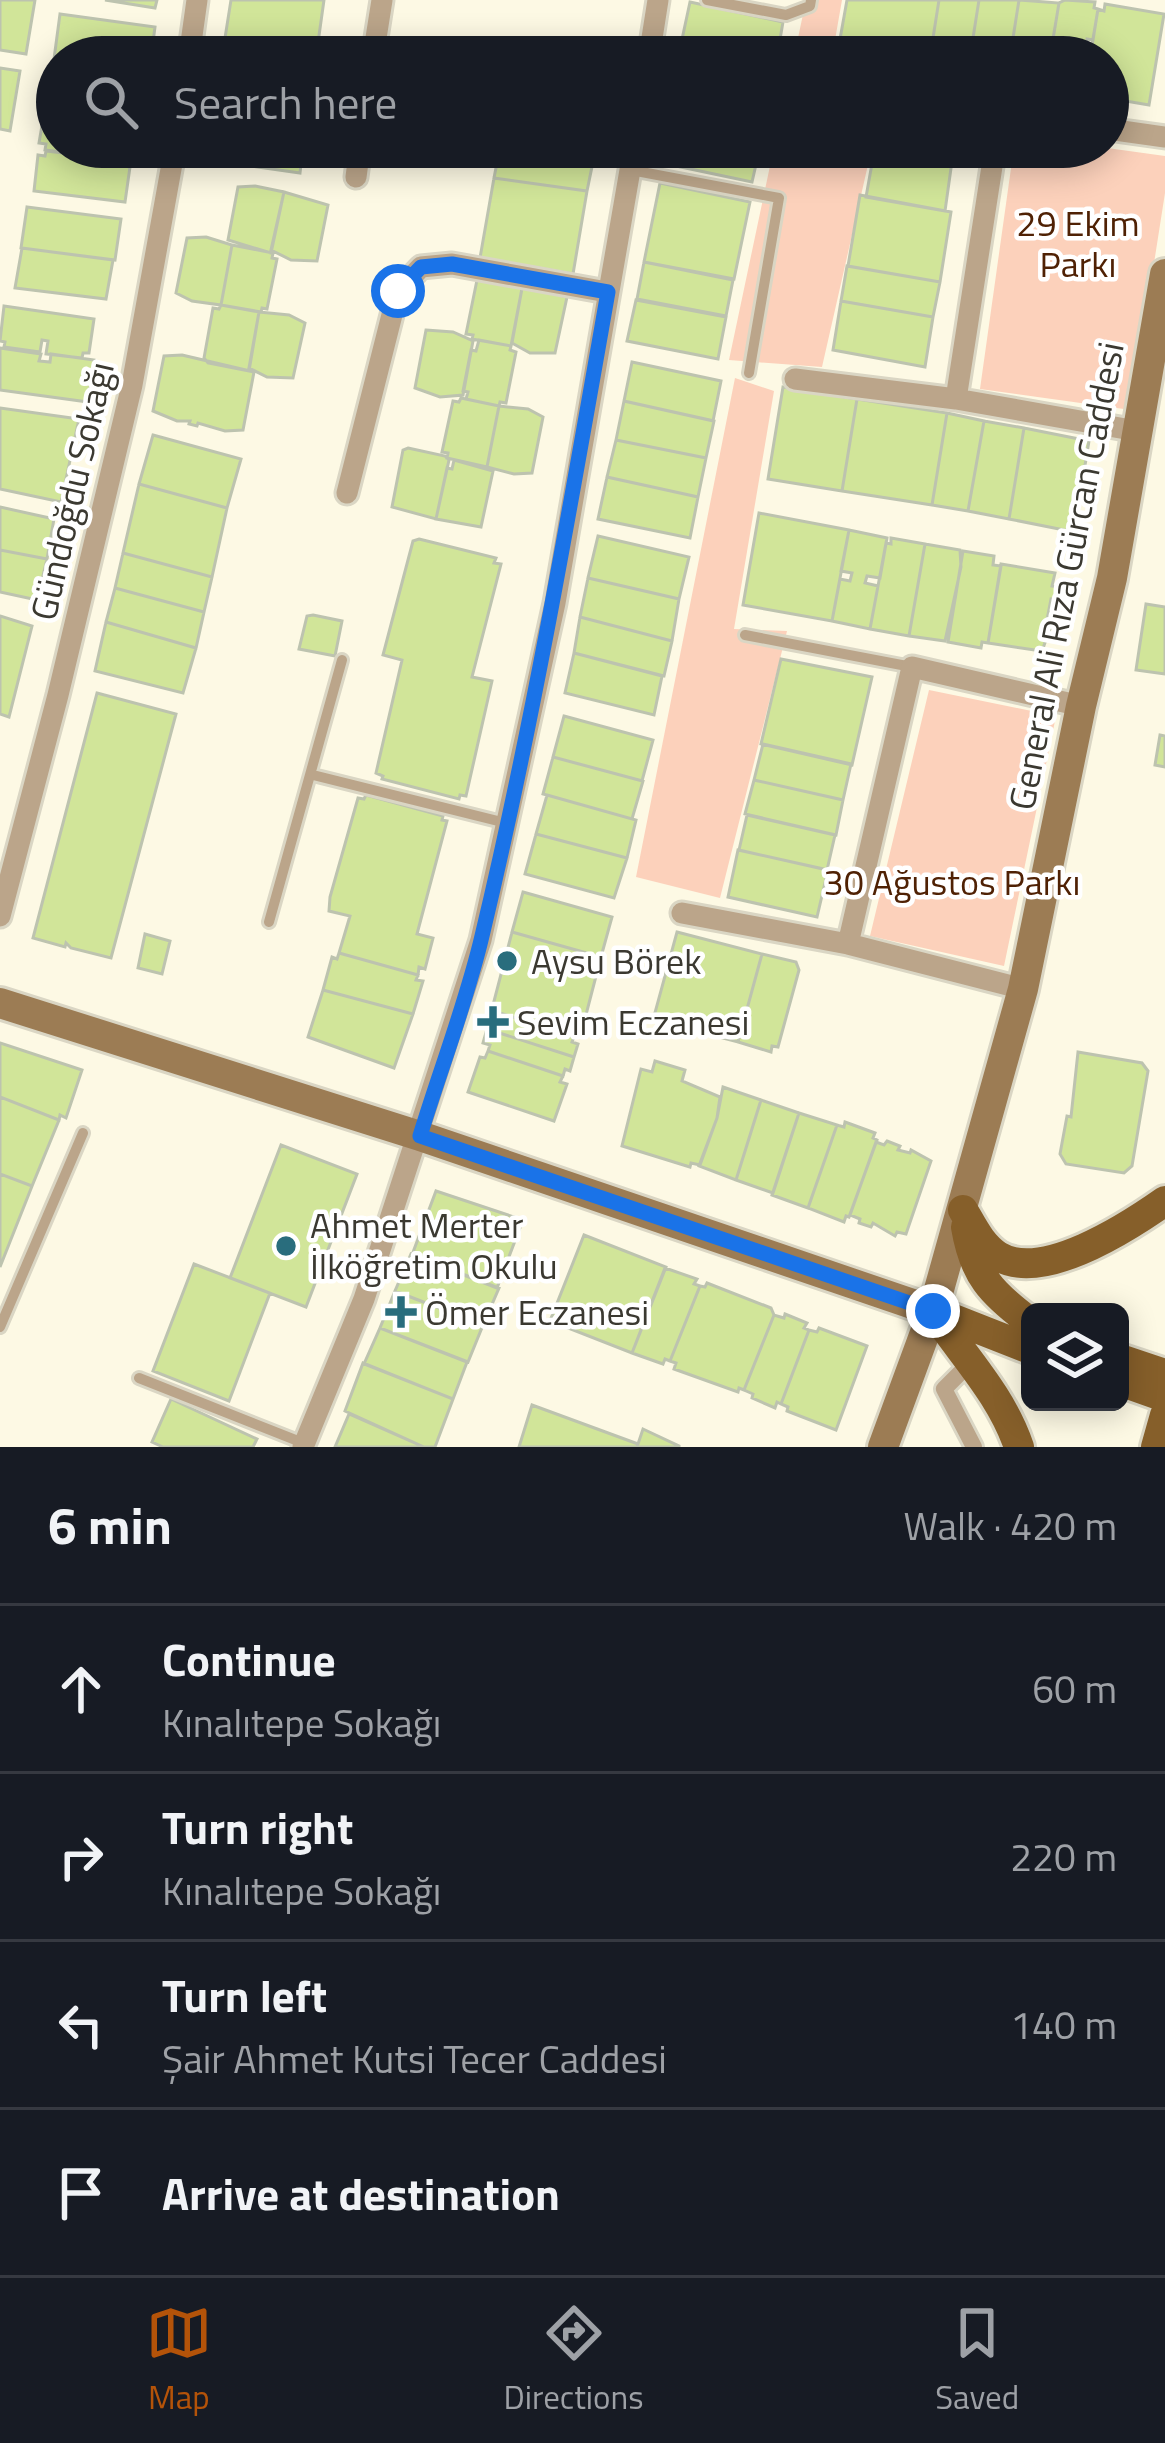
<!DOCTYPE html>
<html lang="en">
<head>
<meta charset="utf-8">
<style>
	body { margin:0; font-family:"Titillium Web",sans-serif; background:#20242c; color:#f1f3f6 }
	.controls { position:absolute; right:36px; bottom:36px; display:grid; overflow:hidden; border-radius:18px; box-shadow:0 6px 30px #0003 }
	.controls button { width:108px; height:108px; display:grid; place-items:center; padding:0; border:0; border-bottom:3px solid #363941; background:#171b24; color:#f1f3f6; font:60px sans-serif }
	.stop { position:absolute; width:36px; height:36px; margin:-27px; border:9px solid #1a73e8; border-radius:50%; background:#fff }
	.stop.end { background:#1a73e8; border-color:#fff; box-shadow:0 3px 12px #0008 }
	.list { margin:0; padding:0; list-style:none }
	h2 { display:flex; justify-content:space-between; align-items:center; height:156px; margin:0; padding:0 48px; font-size:51px }
	h2 small { font-size:39px; font-weight:400; color:#9ea1a6 }
	.list li { display:grid; grid-template-columns:78px 1fr auto; gap:36px; align-items:center; box-sizing:border-box; height:168px; padding:0 48px; border-top:3px solid #363941 }
	.list b { display:block; font-size:45px; white-space:nowrap }
	.list p { margin:0; font-size:39px; white-space:nowrap; color:#9ea1a6 }
	.list em { font-size:39px; font-style:normal; color:#9ea1a6 }
	.icon { flex:none; width:66px; height:66px; fill:none; stroke:currentColor; stroke-width:2; stroke-linecap:round; stroke-linejoin:round }
	.map { position:relative; flex:none; width:1165px; height:1447px; overflow:hidden }
	.search { position:absolute; background:#171b24; box-shadow:0 6px 30px #0003; left:36px; right:36px; top:36px; height:132px; display:flex; align-items:center; gap:30px; box-sizing:border-box; padding:0 42px; border-radius:66px; color:#9ea1a6; font-size:45px }
	.sheet { height:828px; background:#171b24 }
	nav { display:flex; justify-content:space-around; align-items:center; box-sizing:border-box; height:168px; border-top:3px solid #363941; background:#171b24; font-size:33px; color:#9ea1a6 }
	nav a { display:grid; justify-items:center; gap:6px }
	nav .on { color:#b45309 }
	.map>svg:first-child { display:block }
	.green { fill:#fcd1bb }
	.building { fill:#d1e599; stroke:#bdc3af; stroke-width:3 }
	.lines { fill:none; stroke-linecap:round; stroke-linejoin:round }
	.service-casing { stroke:#dad6c4; stroke-width:16 }
	.pedestrian-casing { stroke:#dad6c4; stroke-width:22 }
	.minor-casing { stroke:#dad6c4; stroke-width:27 }
	.secondary-casing { stroke:#dad6c4; stroke-width:36 }
	.primary-casing { stroke:#dad6c4; stroke-width:36 }
	.service { stroke:#bba58a; stroke-width:10 }
	.pedestrian { stroke:#bba58a; stroke-width:16 }
	.minor { stroke:#bba58a; stroke-width:21 }
	.secondary { stroke:#9c7c54; stroke-width:30 }
	.primary { stroke:#865f2a; stroke-width:30 }
	.route { stroke:#1a73e8; stroke-width:15 }
	.poi-dot { fill:#296d7d; stroke:#fff; stroke-width:4.5 }
	.labels { text-anchor:middle; stroke-width:9; stroke-linejoin:round; paint-order:stroke }
	.park-label { font-size:36px; fill:#4f2104; stroke:#fff }
	.street-label { font-size:36px; fill:#3b3931; stroke:#fff }
	.poi-label { font-size:36px; fill:#3b3931; stroke:#fff; text-anchor:start }
</style>
</head>
<body>
<div class="map">
<svg width="1165" height="1447" viewBox="0 0 1165 1447">
	<rect width="100%" height="100%" fill="#fdf9e4"/>
	<path class="green" d="M806 0H842L832 57H794Z
		M774 147H872L822 367 729 360Z
		M1014 147H1100L1165 156V193L1131 410 980 389Z
		M735 378 774 391 734 629 787 631 720 898 636 877Z
		M929 690 1056 716 1004 966 870 936Z"/>
	<path class="building" d="M0 0H35L26 54 0 50Z
		M105 0H157L155 8Z
		M231 0H324L316 57H222Z
		M847 0H939L930 57 837 56Z
		M939 0H979L970 57H930Z
		M979 0H1019L1010 57H970Z
		M1019 0 1059 3 1050 57H1010Z
		M1065 0 1095 2 1094 8 1098 9 1093 40 1087 39 1084 57H1050L1059 3Z
		M690 2 783 22 777 57H743L681 44Z
		M1105 4 1164 14 1149 105 1108 98V57H1090L1098 9 1104 11Z
		M60 14 155 27 151 57H57V90L50 89Z
		M683 44 742 57H680Z
		M0 68 20 71 10 131 0 129Z
		M45 108 57 110V147H131L130 153H126L125 160 45 150 46 144 39 143Z
		M209 147H303L300 173 207 160Z
		M500 147H558L595 152 587 191 494 178Z
		M666 147H760L752 182 662 163Z
		M875 147H954L945 211 866 197Z
		M46 151 124 160V166L130 167 125 202 34 191 38 155 45 156Z
		M494 178 587 191 573 274 480 258Z
		M660 183 750 202 734 279 644 262Z
		M255 186 284 192 271 253 228 240 238 187Z
		M284 192 328 205 317 261 291 260 271 250Z
		M860 195 951 212 940 282 848 266Z
		M27 207 121 219 115 260 21 248Z
		M206 237 232 245 221 305 192 301 176 293 187 238Z
		M232 245 273 253 272 258 277 259 267 309 262 308 261 312 221 305Z
		M22 248 113 260 106 299 15 288Z
		M644 262 733 280 726 316 637 299Z
		M847 266 940 282 933 317 841 301Z
		M477 280 523 283 511 346 472 339 473 335 466 334Z
		M523 283 567 297 555 353H530L512 343Z
		M636 300 726 317 718 359 627 341Z
		M841 301 933 317 925 367 833 350Z
		M221 305 259 312 249 371 208 363 204 358 213 308 219 309Z
		M4 306 94 319 89 353H83L82 358 46 354 48 341 42 340 40 352 4 347 5 342 0 341Z
		M259 312 289 315 305 323 293 378 267 377 249 368Z
		M426 330 453 332 473 341 463 395 440 397 415 388Z
		M479 340 511 346 510 350 516 352 506 403 500 402 499 406 466 399 468 392 463 391 471 350 476 351Z
		M0 348 41 354 39 361 50 362 51 354 94 360 88 402 0 390Z
		M182 355 254 372 243 430 225 431 198 423 197 426 189 424 190 421H177L153 411 164 356Z
		M632 362 721 381 713 421 624 401Z
		M783 387 857 399 842 491 768 479Z
		M461 398 499 406 487 467 447 458 448 453 442 452 453 401 459 402Z
		M857 399 947 413 932 505 842 491Z
		M624 401 714 421 706 458 616 440Z
		M499 406 528 409 543 417 532 473 514 474 487 467Z
		M0 408 79 419 61 502 0 489Z
		M947 413 984 421 968 511 932 505Z
		M984 421 1024 428 1009 519 968 511Z
		M1024 428 1089 441 1074 532 1009 519Z
		M153 435 241 459 227 508 139 484Z
		M616 440 706 458 698 497 607 477Z
		M408 448 445 456 449 460 436 519 392 507 403 450Z
		M454 460 493 471 481 527 436 519 447 468 452 469Z
		M607 477 698 497 690 538 598 519Z
		M139 484 227 508 212 577 123 553Z
		M0 507 54 519 47 559 0 550Z
		M759 513 849 530 832 621 743 605Z
		M849 530 887 538 880 578 867 576 865 583 878 586 870 629 832 621 840 579 850 581 852 573 841 571Z
		M598 536 689 557 679 599 588 578Z
		M891 538 925 544 909 636 870 629 886 543 891 544Z
		M419 539 496 558 494 563 501 564 472 677 492 681 466 796 460 795 459 799 382 779 383 776 376 773 402 660 383 655 413 541Z
		M925 544 960 550 961 567 945 641 909 636Z
		M0 550 47 559 37 600 0 592Z
		M963 551 994 556 993 565 1001 566 988 643 982 642 981 648 948 642Z
		M123 553 212 577 204 612 115 588Z
		M1001 564 1055 573 1052 586 1058 587 1056 600 1051 599 1046 625 1051 626 1042 651 988 643Z
		M588 578 679 599 672 641 580 617Z
		M115 588 204 612 196 648 106 622Z
		M1146 604 1165 607V674L1136 670Z
		M313 615 342 621 335 656 299 649 307 616Z
		M0 616 32 626 9 717 0 714Z
		M580 617 672 641 664 676 574 653Z
		M106 622 196 648 183 693 95 671Z
		M574 653 662 676 654 715 565 693Z
		M781 659 872 677 852 765 761 744Z
		M97 693 176 714 111 958 71 948 66 943 65 947 33 938Z
		M564 716 653 740 642 781 553 757Z
		M1160 735 1165 736V767L1155 765Z
		M763 744 851 764 843 800 754 780Z
		M553 757 643 781 632 819 543 794Z
		M754 780 843 800 836 835 745 814Z
		M366 795 443 816 442 820 447 821 417 934 433 938 425 969 419 967 418 975 339 953 350 916 329 911 330 897 358 798 364 799Z
		M547 795 636 820 627 858 536 834Z
		M747 815 835 835 827 870 739 850Z
		M536 834 627 858 614 898 525 874Z
		M738 850 828 870 817 917 728 897Z
		M523 892 612 917 601 957 512 932Z
		M512 932 601 957 581 1034 575 1032 574 1037 497 1012 499 1006 493 1005Z
		M677 932 762 954 738 1042 653 1020Z
		M145 934 170 941 162 974 138 968Z
		M339 953 418 975 416 980 423 981 413 1014 323 990 332 957 337 959Z
		M762 954 796 962 799 970 778 1047 772 1046 771 1052 738 1042Z
		M323 990 413 1014 394 1068 308 1037Z
		M497 1012 574 1037 572 1042 578 1044 574 1057 487 1029 491 1016 496 1017Z
		M487 1029 574 1057 570 1071 565 1069 563 1076 488 1051 490 1045 483 1043Z
		M0 1043 82 1070 66 1118 60 1115 59 1120 0 1097Z
		M488 1051 563 1076 560 1082 567 1084 554 1121 468 1092 480 1057 485 1058Z
		M1078 1052 1142 1063 1148 1071 1132 1166 1124 1173 1066 1164 1060 1154 1067 1116 1071 1117Z
		M655 1061 685 1070 682 1081 720 1097 717 1118 700 1165 691 1163 690 1167 622 1146 641 1069 652 1072Z
		M723 1087 761 1100 736 1180 699 1166 717 1118Z
		M0 1097 59 1120 32 1186 0 1174Z
		M761 1100 799 1113 773 1193 736 1180Z
		M799 1113 837 1125 808 1208 772 1195Z
		M845 1122 875 1133 873 1138 877 1140 849 1217 846 1216 844 1222 808 1208 837 1125 844 1127Z
		M887 1141 900 1146 898 1150 910 1153 911 1150 931 1161 906 1234 897 1232 895 1236 873 1223 871 1227 859 1223 860 1219 850 1215 876 1142 884 1145Z
		M281 1145 357 1174 306 1307 230 1278Z
		M0 1174 32 1186 0 1267Z
		M436 1191 523 1220 497 1288 412 1255Z
		M584 1235 666 1267 632 1353 550 1321Z
		M411 1254 499 1288 483 1325 395 1291Z
		M194 1264 270 1293 229 1401 153 1371Z
		M665 1268 697 1279 694 1284 700 1286 670 1361 665 1359 663 1364 632 1353Z
		M707 1283 771 1308 774 1315 744 1390 739 1388 738 1392 674 1369 676 1363 670 1361 700 1286 705 1287Z
		M395 1291 483 1325 468 1362 380 1328Z
		M785 1314 807 1323 804 1328 809 1330 781 1404 777 1402 775 1408 752 1398 753 1394 744 1390 774 1315 784 1318Z
		M380 1328 467 1362 453 1399 364 1364Z
		M819 1328 867 1346 836 1430 787 1411 788 1407 781 1404 809 1330 817 1332Z
		M363 1363 453 1399 435 1447H424L345 1411Z
		M171 1399 257 1439 253 1447H163L152 1442Z
		M532 1405 638 1444 637 1447H519Z
		M349 1414 424 1447H335Z
		M643 1429 679 1446V1447H637Z"/>
	<g class="lines">
		<defs>
			<path id="service" d="M707 0 786 15 810 6 811 0
				M631 170 779 198 749 373
				M745 635 912 667
				M313 775 506 823
				M269 922 342 660
				M0 1327 83 1133
				M139 1378 303 1443"/>
			<path id="pedestrian" d="M971 1362 944 1389 974 1447"/>
			<path id="minor" d="M189 57 197 0
				M373 57 382 0
				M649 57 658 0
				M1108 129 1165 137
				M356 177 360 147
				M795 379 956 399 1137 431
				M956 399 995 147
				M347 493 398 291 421 267 452 264 607 292
				M682 913 848 944 1023 989
				M0 916 58 695 132 385 175 147
				M848 944 912 667 1081 706
				M303 1447 364 1299 481 940 555 603 634 147"/>
			<path id="secondary" d="M0 1003 420 1136 933 1311
				M883 1447 933 1311 1023 989 1081 706 1112 578 1165 274"/>
			<path id="primary" d="M963 1210C973 1227 981 1245 998 1256 1042 1283 1128 1227 1165 1201
				M966 1227C974 1275 991 1293 1030 1322
				M933 1311C963 1356 1001 1394 1019 1447
				M933 1311 1030 1349
				M1120 1359 1165 1374
				M1120 1381 1165 1397
				M1156 1447 1165 1415"/>
		</defs>
		<use href="#service" class="service-casing"/>
		<use href="#pedestrian" class="pedestrian-casing"/>
		<use href="#minor" class="minor-casing"/>
		<use href="#secondary" class="secondary-casing"/>
		<use href="#primary" class="primary-casing"/>
		<use href="#service" class="service"/>
		<use href="#pedestrian" class="pedestrian"/>
		<use href="#minor" class="minor"/>
		<use href="#secondary" class="secondary"/>
		<use href="#primary" class="primary"/>
	</g>
	<g class="lines">
		<path class="route" d="M398 291 421 267 452 264 608 292C570 508 533 723 482 936 466 1004 440 1070 420 1136L933 1311"/>
	</g>
	<g class="poi-dot">
		<circle cx="507" cy="961" r="12"/>
		<path d="M487 1004h12v12h12v12h-12v12h-12v-12h-12v-12h12z"/>
		<circle cx="286" cy="1246" r="12"/>
		<path d="M395 1294h12v12h12v12h-12v12h-12v-12h-12v-12h12z"/>
	</g>
	<g class="labels">
		<g class="park-label">
			<text x="1078" y="236">29 Ekim<tspan x="1078" dy="41">Parkı</tspan></text>
			<text x="952" y="895">30 Ağustos Parkı</text>
		</g>
		<g class="street-label">
			<text transform="translate(72 491) rotate(-77)" y="13">Gündoğdu Sokağı</text>
			<text transform="translate(1066 576) rotate(-79)" y="13">General Ali Rıza Gürcan Caddesi</text>
		</g>
		<g class="poi-label">
			<text x="531" y="974">Aysu Börek</text>
			<text x="517" y="1035">Sevim Eczanesi</text>
			<text x="310" y="1238">Ahmet Merter<tspan x="310" dy="41">İlköğretim Okulu</tspan></text>
			<text x="425" y="1325">Ömer Eczanesi</text>
		</g>
	</g>
</svg>
<div class="controls">
<button><svg class="icon" aria-label="layers" viewBox="0 0 24 24"><path d="M12 4l9 5-9 5-9-5zM3 14l9 5 9-5"/></svg></button>
</div>
<div class="stop" style="left:398px;top:291px"></div>
<div class="stop end" style="left:933px;top:1311px"></div>
<div class="search"><svg class="icon" aria-label="search" viewBox="0 0 24 24"><circle cx="10" cy="10" r="6"/><path d="M15 15l6 6"/></svg>Search here</div>
</div>
<section class="sheet">
<h2>6 min<small>Walk · 420 m</small></h2>
<ul class="list">
<li><svg class="icon" aria-label="ahead" viewBox="0 0 24 24"><path d="M12 20V5M6 11l6-6 6 6"/></svg><div><b>Continue</b><p>Kınalıtepe Sokağı</p></div><em>60 m</em></li>
<li><svg class="icon" aria-label="right" viewBox="0 0 24 24"><path d="M7 20v-9h11M14 6l5 5-5 5"/></svg><div><b>Turn right</b><p>Kınalıtepe Sokağı</p></div><em>220 m</em></li>
<li><svg class="icon" aria-label="left" viewBox="0 0 24 24"><path d="M17 20v-9H6M10 6l-5 5 5 5"/></svg><div><b>Turn left</b><p>Şair Ahmet Kutsi Tecer Caddesi</p></div><em>140 m</em></li>
<li><svg class="icon" aria-label="arrive" viewBox="0 0 24 24"><path d="M6 21V4h12l-3 4 3 4H6"/></svg><div><b>Arrive at destination</b></div></li>
</ul>
</section>
<nav>
<a class="on"><svg class="icon" aria-label="map" viewBox="0 0 24 24"><path d="M3 6l6-2 6 2 6-2v14l-6 2-6-2-6 2zM9 4v14M15 6v14"/></svg>Map</a>
<a><svg class="icon" aria-label="directions" viewBox="0 0 24 24"><path d="M12 3l9 9-9 9-9-9zM9 14v-3h6M13 9l2 2-2 2"/></svg>Directions</a>
<a><svg class="icon" aria-label="saved" viewBox="0 0 24 24"><path d="M7 4h10v16l-5-4-5 4z"/></svg>Saved</a>
</nav>
</body>
</html>
